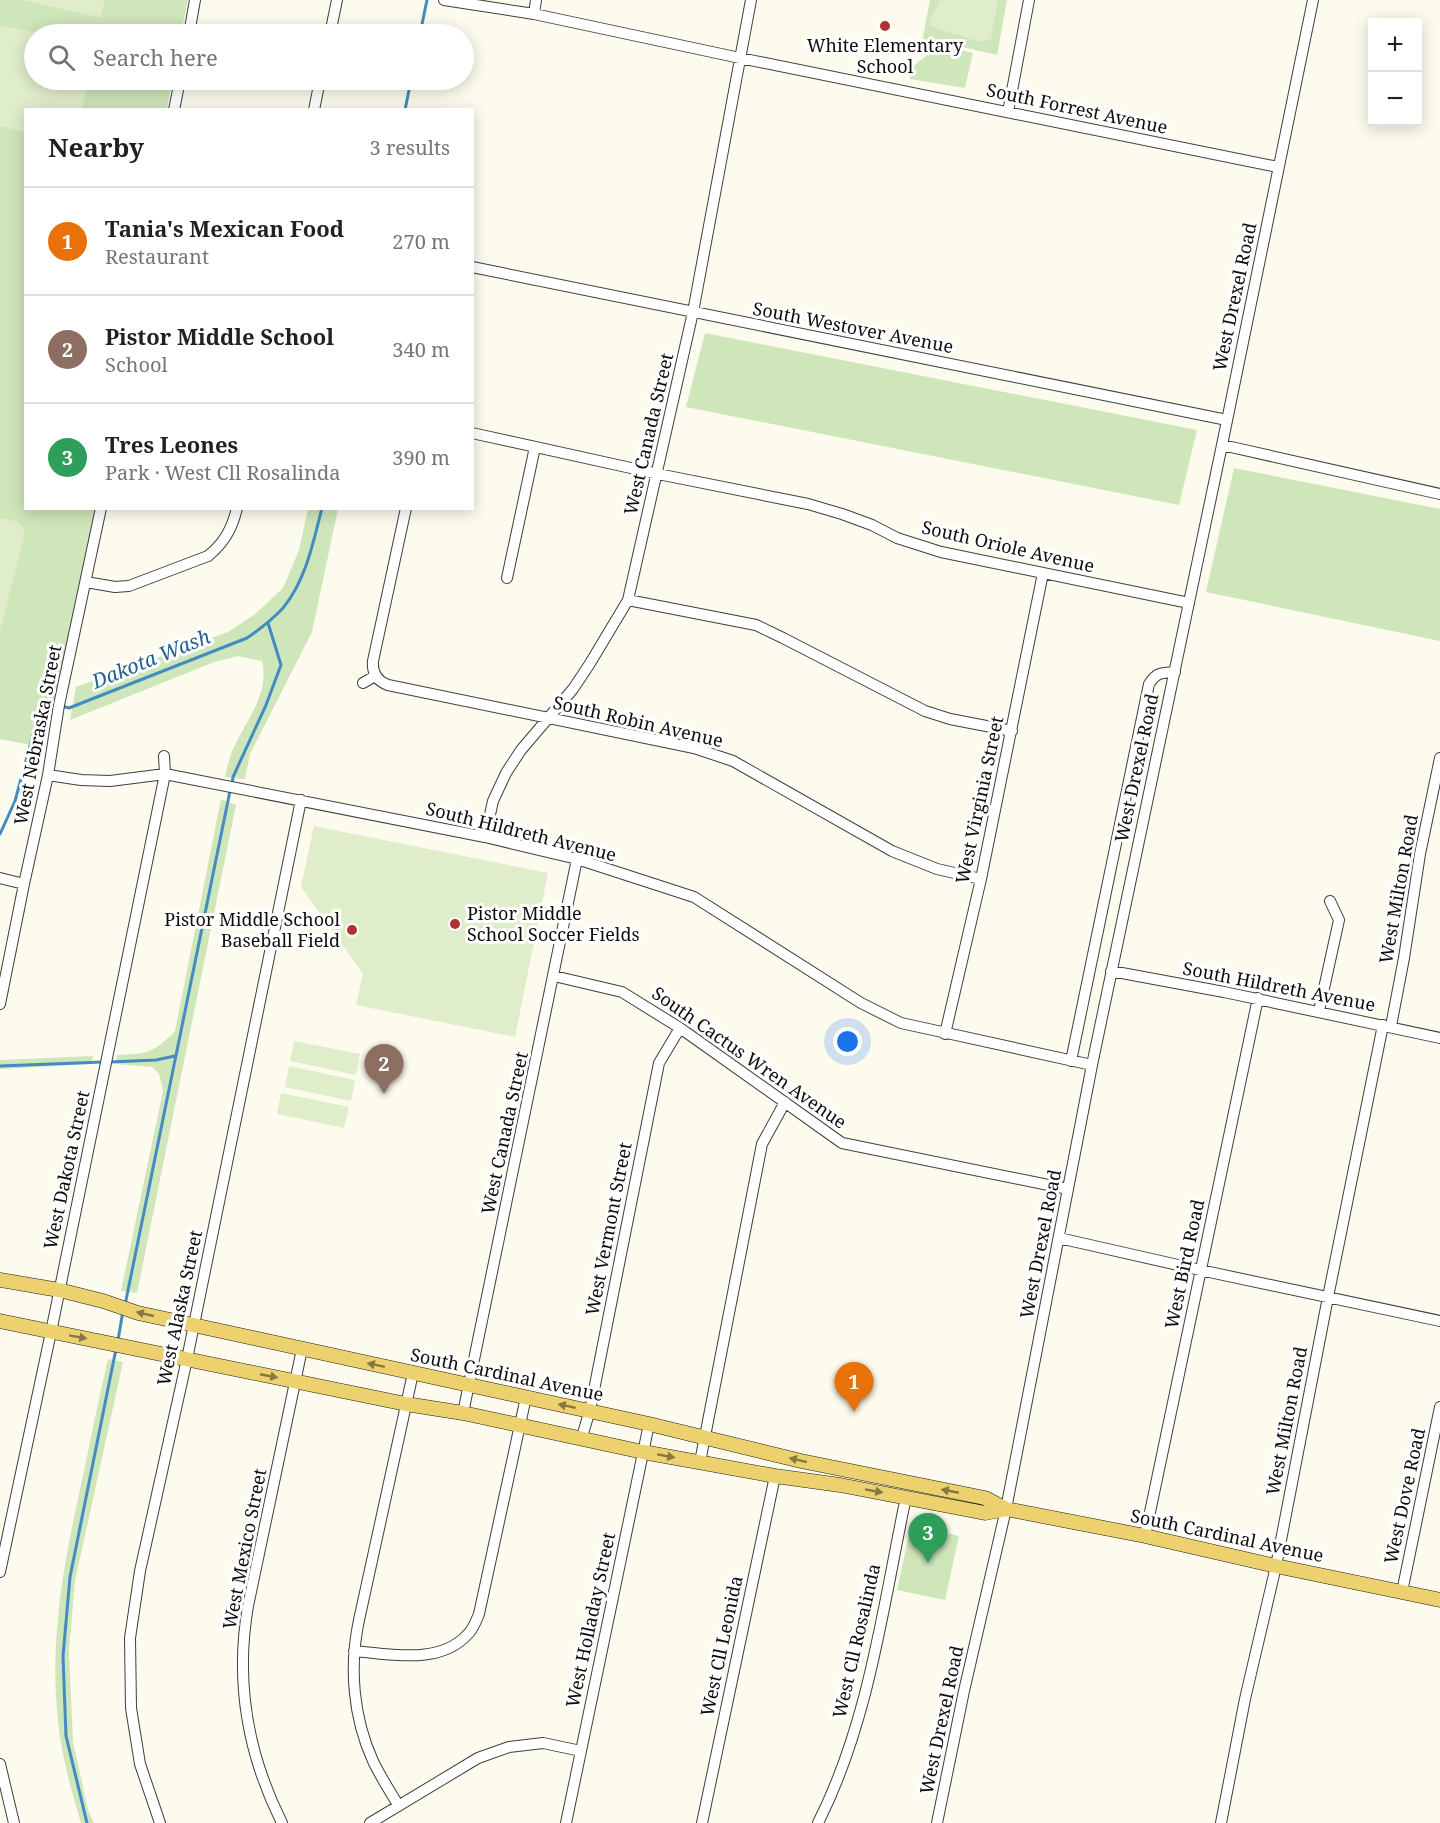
<!DOCTYPE html>
<html lang="en">
<head>
<meta charset="utf-8">
<style>
	body { margin:0; font-family:"Noto Serif",serif; background:#f2f2f2; color:#202124 }
	.controls { position:absolute; right:18px; top:18px; display:grid; overflow:hidden; border-radius:0px; box-shadow:0 3px 15px #0003 }
	.controls button { width:54px; height:54px; display:grid; place-items:center; padding:0; border:0; border-bottom:2px solid #e0e0e0; background:#fff; color:#202124; font:30px sans-serif }
	.you { position:absolute; left:848px; top:1042px; width:21px; height:21px; margin:-15px; border:4px solid #fff; border-radius:50%; background:#1a73e8; box-shadow:0 0 0 9px #1a73e833 }
	.badge { display:grid; place-items:center; width:39px; height:39px; border-radius:50%; background:#b03133; color:#fff; font-size:20px; font-weight:700 }
	.pin { position:absolute; translate:-50% -50px; filter:drop-shadow(0 2px 3px #0008) }
	.pin::after { content:''; position:absolute; top:32px; width:21px; height:18px; background:inherit; clip-path:polygon(0 0,100% 0,50% 100%) }
	.list { margin:0; padding:0; list-style:none }
	h2 { display:flex; justify-content:space-between; align-items:center; height:78px; margin:0; padding:0 24px; font-size:26px }
	h2 small { font-size:20px; font-weight:400; color:#757577 }
	.list li { display:grid; grid-template-columns:39px 1fr auto; gap:18px; align-items:center; box-sizing:border-box; height:108px; padding:0 24px; border-top:2px solid #e0e0e0 }
	.list b { display:block; font-size:22px; white-space:nowrap }
	.list p { margin:0; font-size:20px; white-space:nowrap; color:#757577 }
	.list em { font-size:20px; font-style:normal; color:#757577 }
	.icon { flex:none; width:33px; height:33px; fill:none; stroke:currentColor; stroke-width:2; stroke-linecap:round; stroke-linejoin:round }
	.map { position:relative; flex:none; width:1440px; height:1823px; overflow:hidden }
	.search { position:absolute; background:#fff; box-shadow:0 3px 15px #0003; left:24px; top:24px; width:450px; height:66px; display:flex; align-items:center; gap:15px; box-sizing:border-box; padding:0 21px; border-radius:33px; color:#757577; font-size:22px }
	.panel { position:absolute; background:#fff; box-shadow:0 3px 15px #0003; left:24px; top:108px; width:450px; height:402px; border-radius:0px }
	.map>svg:first-child { display:block }
	.green { fill:#cfe5ba }
	.pitch { fill:#e0edcb }
	.lines { fill:none; stroke-linecap:round; stroke-linejoin:round }
	.stream { stroke:#448bc1; stroke-width:3 }
	.minor-casing { stroke:#3f3f3f; stroke-width:12 }
	.major-casing { stroke:#1d1d1d; stroke-width:15 }
	.minor { stroke:#fff; stroke-width:10 }
	.major { stroke:#ecd16e; stroke-width:14 }
	.oneway { fill:#877842 }
	.poi-dot { fill:#b03133; stroke:#fff; stroke-width:2 }
	.labels { text-anchor:middle; stroke-width:6; stroke-linejoin:round; paint-order:stroke }
	.poi-label { font-size:18px; fill:#0c0c0c; stroke:#fff }
	.street-label { font-size:18px; fill:#0c0c0c; stroke:#fff }
	.water-label { font-size:20px; font-style:italic; fill:#215e93; stroke:#fff }
</style>
</head>
<body>
<div class="map">
<svg width="1440" height="1823" viewBox="0 0 1440 1823">
	<rect width="100%" height="100%" fill="#fdfbed"/>
	<path class="green" d="M0 0H188L181 34H34V80H172L167 109 26 110V508L95 509 57 691 41 747 0 739Z
		M930 0H1007L997 55 936 41 922 42Z
		M940 45 973 53 965 88 910 79 912 67Z
		M705 333 1197 430 1179 505 686 407Z
		M1234 468 1440 509V641L1206 592Z
		M308 509H338L312 632 250 754 245 779 225 777C227 768 229 758 233 749 246 720 270 694 262 661L238 656 214 662 70 720 76 687 228 632 254 615 283 588 299 550Z
		M221 799 236 805 137 1293 121 1291 163 1091 159 1074 152 1067 116 1064 117 1055C146 1054 154 1053 175 1031Z
		M93 1056 91 1064 0 1069V1060Z
		M108 1359 123 1362 75 1581 69 1651 73 1742 88 1810 94 1823H81C71 1789 61 1755 58 1720 49 1640 64 1562 81 1485 90 1443 98 1401 108 1359Z
		M911 1525 959 1536 945 1600 897 1590Z"/>
	<path class="pitch" d="M23 0H105L101 18Z
		M941 0H998L991 39 980 42 929 26 931 18Z
		M0 25 42 34H34V80H89L82 109 26 110 25 132 0 126Z
		M0 518 19 522 25 533 0 631Z
		M314 826 548 873 515 1037 356 1005 363 974 301 887Z
		M294 1041 360 1054 356 1075 290 1061Z
		M289 1066 355 1080 351 1101 285 1087Z
		M281 1093 349 1107 344 1128 277 1114Z"/>
	<g class="lines">
		<path class="stream" d="M420 34 427 0
			M405 110 411 80
			M62 706 69 708 247 638C260 629 272 620 283 608 306 580 313 543 322 508
			M232 784 233 777 266 705 281 665 268 623
			M0 834 15 801 33 735 45 713 56 707
			M110 1062 156 1060 175 1056
			M0 1066 103 1062
			M125 1305 230 791
			M118 1340 123 1311
			M87 1823 66 1736 63 1656 70 1577 116 1349"/>
		<defs>
			<path id="minor" d="M444 0 534 14 740 58 1278 167
				M534 14 536 0
				M189 34 195 0
				M330 34 337 0
				M174 110 180 80
				M314 110 320 80
				M1008 112 1029 0
				M472 267 1227 420
				M472 433 658 474 808 504 842 514 872 525 897 538 941 552 1189 603
				M1222 445 1440 494
				M406 508 373 661C372 673 377 681 388 685L694 748 733 761 892 851 937 869 981 879
				M507 578 535 447
				M86 582 115 587 129 586 208 556C224 543 232 529 237 508
				M628 600 756 625 783 638 925 711 950 719 1012 731
				M363 683 375 676
				M48 775 81 780 110 781 165 774 485 837 577 859 694 897 861 1003 901 1023 1092 1065
				M485 837 493 801 506 773 521 750 573 689 589 665 628 600 693 312 751 0
				M0 878 24 884
				M1111 971 1224 992 1440 1038
				M554 976 622 992 680 1028 842 1143 1068 1189
				M0 1004 24 884 48 775 59 705 101 508
				M1319 1011 1339 920 1330 901
				M1391 1026 1404 958 1420 854 1440 758
				M945 1034 981 879 1043 573
				M1071 1061 1149 684C1157 672 1161 673 1175 672
				M1059 1238 1200 1270 1440 1321
				M463 1413 577 859
				M581 1440 590 1410 659 1063 680 1028
				M700 1462 762 1144 785 1102
				M1145 1536 1258 998
				M0 1572 51 1332 165 774 164 756
				M1402 1592 1440 1407
				M354 1651C391 1654 439 1665 467 1635 473 1630 476 1621 479 1614L526 1397
				M0 1764 14 1823
				M398 1805C390 1791 380 1776 373 1761 353 1717 349 1667 359 1620L413 1373
				M160 1823 140 1764 131 1708 130 1638 140 1571 187 1359 301 800
				M282 1823C248 1755 235 1681 248 1606L302 1349
				M370 1823 478 1758 509 1747 543 1743 581 1751
				M566 1823 649 1424
				M702 1823 775 1476
				M818 1823C869 1722 883 1606 906 1497
				M937 1823 964 1691 1006 1509 1092 1065 1222 445 1313 0
				M1221 1823 1245 1699 1276 1566 1328 1297 1383 1025"/>
			<path id="major" d="M0 1280 59 1290 103 1301 138 1313 649 1424 801 1461 985 1498 1006 1509 1145 1536 1276 1566 1440 1600
				M0 1321 406 1404 463 1413 643 1452 775 1476 840 1485 985 1513 1006 1509"/>
		</defs>
		<use href="#minor" class="minor-casing"/>
		<use href="#major" class="major-casing"/>
		<use href="#minor" class="minor"/>
		<use href="#major" class="major"/>
	</g>
	<defs><path id="oneway-solid" d="M-6-.8H1V-3.2L6.5 0L1 3.2V.8H-6Z" transform="scale(1.5)"/></defs>
	<g class="oneway">
		<use href="#oneway-solid" transform="translate(145 1314) rotate(-167)"/>
		<use href="#oneway-solid" transform="translate(78 1337) rotate(10)"/>
		<use href="#oneway-solid" transform="translate(376 1365) rotate(-168)"/>
		<use href="#oneway-solid" transform="translate(269 1376) rotate(11)"/>
		<use href="#oneway-solid" transform="translate(567 1406) rotate(-168)"/>
		<use href="#oneway-solid" transform="translate(666 1456) rotate(10)"/>
		<use href="#oneway-solid" transform="translate(798 1460) rotate(-167)"/>
		<use href="#oneway-solid" transform="translate(874 1491) rotate(10)"/>
		<use href="#oneway-solid" transform="translate(950 1491) rotate(-169)"/>
	</g>
	<g class="poi-dot">
		<circle cx="885" cy="26" r="6"/>
		<circle cx="455" cy="924" r="6"/>
		<circle cx="352" cy="930" r="6"/>
	</g>
	<g class="labels">
		<g class="poi-label">
			<text x="885" y="52">White Elementary<tspan x="885" dy="21">School</tspan></text>
			<text x="467" y="920" text-anchor="start">Pistor Middle<tspan x="467" dy="21">School Soccer Fields</tspan></text>
			<text x="340" y="926" text-anchor="end">Pistor Middle School<tspan x="340" dy="21">Baseball Field</tspan></text>
		</g>
		<g class="street-label">
			<text transform="translate(1077 109) rotate(12)" y="6">South Forrest Avenue</text>
			<text transform="translate(1235 297) rotate(-78)" y="6">West Drexel Road</text>
			<text transform="translate(853 328) rotate(11)" y="6">South Westover Avenue</text>
			<text transform="translate(649 434) rotate(-77)" y="6">West Canada Street</text>
			<text transform="translate(1008 547) rotate(13)" y="6">South Oriole Avenue</text>
			<text transform="translate(638 722) rotate(13)" y="6">South Robin Avenue</text>
			<text transform="translate(38 735) rotate(-79)" y="6">West Nebraska Street</text>
			<text transform="translate(1137 768) rotate(-78)" y="6">West Drexel Road</text>
			<text transform="translate(980 800) rotate(-78)" y="6">West Virginia Street</text>
			<text transform="translate(521 832) rotate(14)" y="6">South Hildreth Avenue</text>
			<text transform="translate(1399 889) rotate(-80)" y="6">West Milton Road</text>
			<text transform="translate(1279 987) rotate(11)" y="6">South Hildreth Avenue</text>
			<text transform="translate(749 1058) rotate(35)" y="6">South Cactus Wren Avenue</text>
			<text transform="translate(505 1133) rotate(-78)" y="6">West Canada Street</text>
			<text transform="translate(67 1170) rotate(-78)" y="6">West Dakota Street</text>
			<text transform="translate(609 1229) rotate(-79)" y="6">West Vermont Street</text>
			<text transform="translate(1041 1244) rotate(-79)" y="6">West Drexel Road</text>
			<text transform="translate(1185 1264) rotate(-78)" y="6">West Bird Road</text>
			<text transform="translate(180 1308) rotate(-78)" y="6">West Alaska Street</text>
			<text transform="translate(507 1375) rotate(12)" y="6">South Cardinal Avenue</text>
			<text transform="translate(1287 1421) rotate(-79)" y="6">West Milton Road</text>
			<text transform="translate(1405 1496) rotate(-78)" y="6">West Dove Road</text>
			<text transform="translate(1227 1536) rotate(12)" y="6">South Cardinal Avenue</text>
			<text transform="translate(245 1549) rotate(-79)" y="6">West Mexico Street</text>
			<text transform="translate(591 1620) rotate(-78)" y="6">West Holladay Street</text>
			<text transform="translate(857 1641) rotate(-77)" y="6">West Cll Rosalinda</text>
			<text transform="translate(722 1646) rotate(-78)" y="6">West Cll Leonida</text>
			<text transform="translate(942 1720) rotate(-78)" y="6">West Drexel Road</text>
		</g>
		<g class="water-label">
			<text transform="translate(151 659) rotate(-22)" y="7">Dakota Wash</text>
		</g>
	</g>
</svg>
<div class="controls">
<button>+</button>
<button>−</button>
</div>
<div class="you"></div>
<div class="pin badge" style="left:854px;top:1412px;background:#e8710a">1</div>
<div class="pin badge" style="left:384px;top:1094px;background:#8d6e63">2</div>
<div class="pin badge" style="left:928px;top:1563px;background:#2e9e5b">3</div>
<div class="search"><svg class="icon" aria-label="search" viewBox="0 0 24 24"><circle cx="10" cy="10" r="6"/><path d="M15 15l6 6"/></svg>Search here</div>
<section class="panel">
<h2>Nearby<small>3 results</small></h2>
<ul class="list">
<li><span class="badge" style="background:#e8710a">1</span><div><b>Tania's Mexican Food</b><p>Restaurant</p></div><em>270 m</em></li>
<li><span class="badge" style="background:#8d6e63">2</span><div><b>Pistor Middle School</b><p>School</p></div><em>340 m</em></li>
<li><span class="badge" style="background:#2e9e5b">3</span><div><b>Tres Leones</b><p>Park · West Cll Rosalinda</p></div><em>390 m</em></li>
</ul>
</section>
</div>
</body>
</html>
